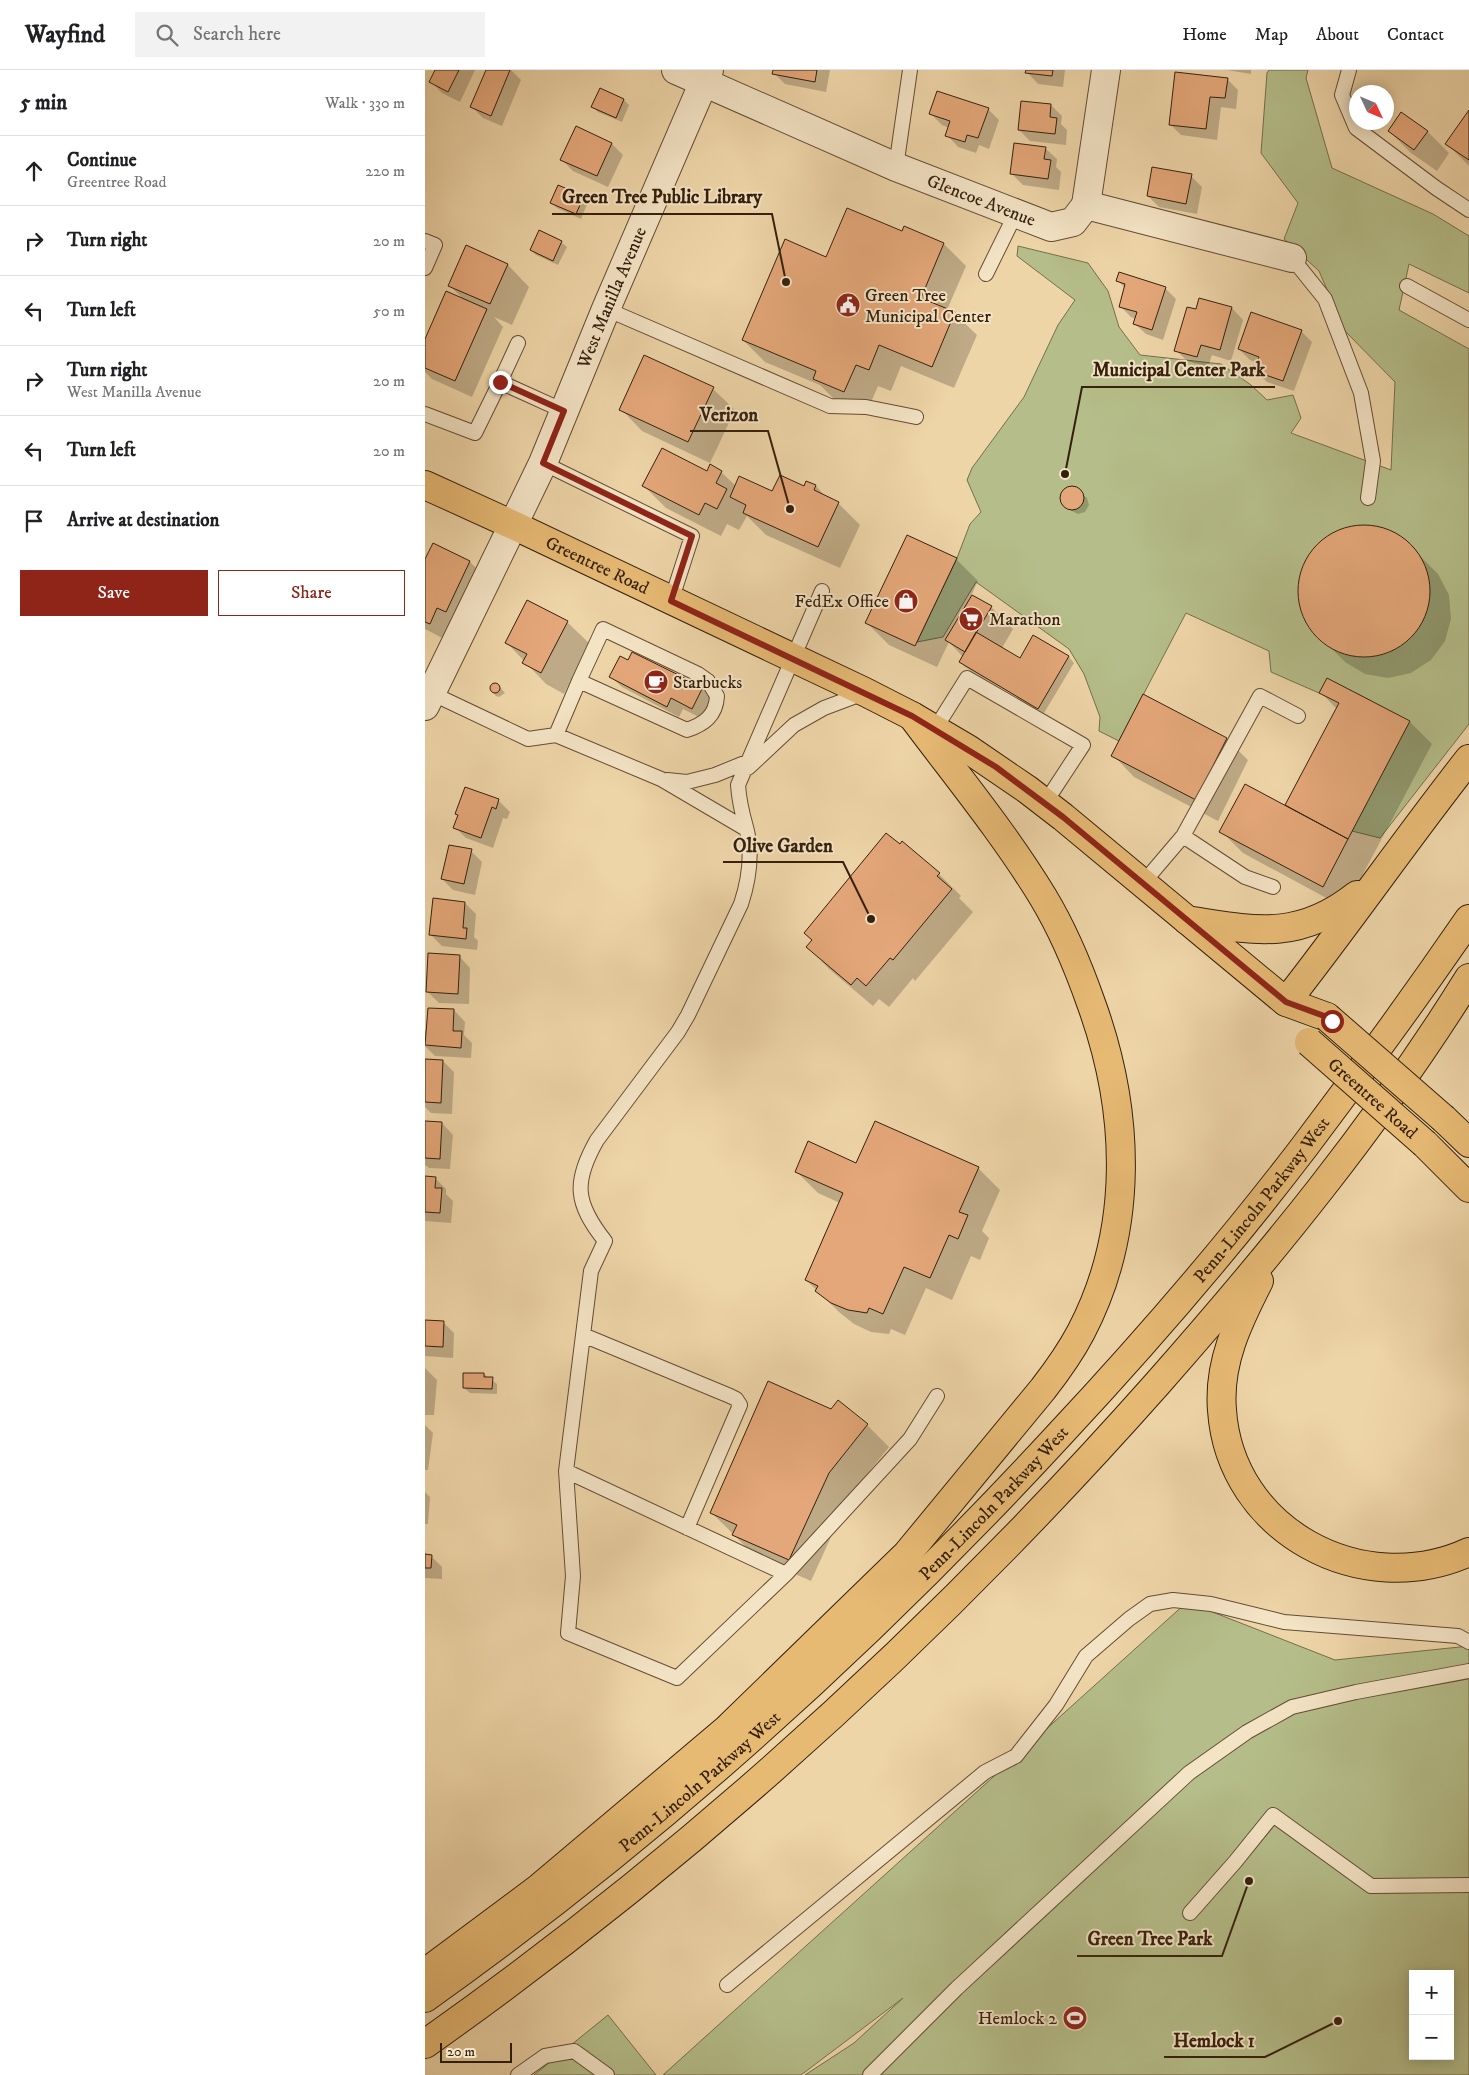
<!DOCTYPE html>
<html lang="en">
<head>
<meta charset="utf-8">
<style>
	body { margin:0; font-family:"IM FELL DW Pica",serif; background:#f2f2f2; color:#202124 }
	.controls { position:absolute; right:15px; bottom:15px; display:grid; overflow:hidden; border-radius:0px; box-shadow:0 2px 12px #0003 }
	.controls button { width:45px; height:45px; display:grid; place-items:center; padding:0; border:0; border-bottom:1px solid #e0e0e0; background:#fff; color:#202124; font:25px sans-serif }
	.compass { position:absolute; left:924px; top:15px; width:45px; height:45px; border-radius:50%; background:#fff; box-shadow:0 2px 12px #0003; rotate:134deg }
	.scale { position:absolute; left:15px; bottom:12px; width:72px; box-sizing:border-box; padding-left:5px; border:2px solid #35200d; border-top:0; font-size:14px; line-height:18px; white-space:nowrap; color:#35200d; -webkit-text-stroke:4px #f4e4c6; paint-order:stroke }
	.stop { position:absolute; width:15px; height:15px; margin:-11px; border:4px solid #8f2418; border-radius:50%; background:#fff }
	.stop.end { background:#8f2418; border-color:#fff; box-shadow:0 1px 5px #0008 }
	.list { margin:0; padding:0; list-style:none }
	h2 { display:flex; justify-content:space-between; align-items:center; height:65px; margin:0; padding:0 20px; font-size:21px }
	h2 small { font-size:16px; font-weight:400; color:#757577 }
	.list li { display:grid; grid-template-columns:32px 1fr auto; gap:15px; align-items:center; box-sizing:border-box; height:70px; padding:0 20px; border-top:1px solid #e0e0e0 }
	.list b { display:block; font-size:19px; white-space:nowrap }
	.list p { margin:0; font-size:16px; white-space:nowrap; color:#757577 }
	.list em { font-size:16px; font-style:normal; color:#757577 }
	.actions { display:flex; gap:10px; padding:15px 20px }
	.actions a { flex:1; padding:11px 0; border:1px solid #8f2418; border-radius:0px; text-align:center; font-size:18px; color:#8f2418 }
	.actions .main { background:#8f2418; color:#fff }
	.icon { flex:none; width:28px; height:28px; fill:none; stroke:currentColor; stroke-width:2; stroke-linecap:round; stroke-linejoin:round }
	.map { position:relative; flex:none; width:1044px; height:2005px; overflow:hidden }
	header { display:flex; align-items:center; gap:30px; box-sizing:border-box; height:70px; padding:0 25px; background:#fff; border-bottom:1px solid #e0e0e0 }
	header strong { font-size:24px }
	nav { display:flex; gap:28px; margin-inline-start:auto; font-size:18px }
	.search { width:350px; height:45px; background:#f2f2f2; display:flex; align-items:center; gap:12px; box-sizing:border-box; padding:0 18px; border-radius:0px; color:#757577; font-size:19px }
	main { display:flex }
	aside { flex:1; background:#fff }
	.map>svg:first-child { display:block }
	.green { fill:#b5be8a; stroke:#756f4c; fill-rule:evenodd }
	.shadow { fill:#0003 }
	.building { fill:#e4a779; stroke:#35200d }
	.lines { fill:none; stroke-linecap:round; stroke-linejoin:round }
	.service-casing { stroke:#634d34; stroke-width:16 }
	.minor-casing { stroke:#634d34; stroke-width:30 }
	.tertiary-casing { stroke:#634d34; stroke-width:30 }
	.primary-casing { stroke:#35200d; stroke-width:30 }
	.motorway-casing { stroke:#35200d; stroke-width:30 }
	.service { stroke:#f4e4c6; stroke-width:14 }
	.minor { stroke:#f4e4c6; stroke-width:28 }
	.tertiary { stroke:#f4e4c6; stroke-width:28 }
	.primary { stroke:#e7ba74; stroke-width:28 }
	.motorway { stroke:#e7ba74; stroke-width:28 }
	.primary-bridge-casing { stroke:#35200d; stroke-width:30; stroke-linecap:butt }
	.primary-bridge { stroke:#e7ba74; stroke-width:28 }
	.route { stroke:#8f2418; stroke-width:6 }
	.labels { text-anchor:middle; stroke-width:4; stroke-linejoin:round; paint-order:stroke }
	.street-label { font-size:18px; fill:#35200d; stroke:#f4e4c6 }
	.poi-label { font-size:18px; fill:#35200d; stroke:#f4e4c6; text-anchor:start }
	.leader { fill:none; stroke:#35200d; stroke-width:2 }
	.callout-dot { fill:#35200d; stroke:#f4e4c6; stroke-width:2 }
	.callout-label { font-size:19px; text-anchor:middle; font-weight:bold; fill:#35200d; stroke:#f4e4c6; stroke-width:4; stroke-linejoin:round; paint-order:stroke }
</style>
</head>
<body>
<header>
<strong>Wayfind</strong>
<div class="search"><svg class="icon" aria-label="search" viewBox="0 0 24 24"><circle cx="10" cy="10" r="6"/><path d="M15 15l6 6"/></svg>Search here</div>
<nav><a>Home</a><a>Map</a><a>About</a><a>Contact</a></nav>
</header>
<main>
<aside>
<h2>5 min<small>Walk · 330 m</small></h2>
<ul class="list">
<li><svg class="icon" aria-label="ahead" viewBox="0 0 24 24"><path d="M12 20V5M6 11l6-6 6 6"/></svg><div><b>Continue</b><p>Greentree Road</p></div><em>220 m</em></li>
<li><svg class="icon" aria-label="right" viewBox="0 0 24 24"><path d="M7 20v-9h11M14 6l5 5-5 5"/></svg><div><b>Turn right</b></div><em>20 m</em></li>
<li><svg class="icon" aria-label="left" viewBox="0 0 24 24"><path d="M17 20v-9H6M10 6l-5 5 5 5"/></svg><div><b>Turn left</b></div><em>50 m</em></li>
<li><svg class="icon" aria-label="right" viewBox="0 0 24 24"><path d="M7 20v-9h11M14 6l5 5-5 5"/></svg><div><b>Turn right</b><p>West Manilla Avenue</p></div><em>20 m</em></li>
<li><svg class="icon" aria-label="left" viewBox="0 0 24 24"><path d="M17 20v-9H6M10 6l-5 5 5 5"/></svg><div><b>Turn left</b></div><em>20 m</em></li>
<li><svg class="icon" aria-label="arrive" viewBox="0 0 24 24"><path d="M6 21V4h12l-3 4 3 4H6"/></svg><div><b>Arrive at destination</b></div></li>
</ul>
<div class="actions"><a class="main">Save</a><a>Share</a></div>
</aside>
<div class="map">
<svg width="1044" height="2005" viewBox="0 0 1044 2005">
	<rect width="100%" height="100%" fill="#eed5a8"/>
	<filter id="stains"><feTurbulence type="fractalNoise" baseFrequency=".004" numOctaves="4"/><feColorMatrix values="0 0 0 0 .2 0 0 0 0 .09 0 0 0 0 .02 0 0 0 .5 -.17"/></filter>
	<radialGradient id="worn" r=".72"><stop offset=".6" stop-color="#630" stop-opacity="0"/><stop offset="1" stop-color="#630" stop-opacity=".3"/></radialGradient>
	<path class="green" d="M844 0H883L881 8 907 98 1008 144 1044 166V223L984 194 974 240 1044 279V654L955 768 927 761 972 645 931 623H894L846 602 844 581 761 543 694 671 674 661 675 647 659 604 644 579 551 512 518 567 492 572 532 488 545 454 556 442 542 410 547 398 599 327 633 255 650 230 592 186 593 176 663 193 683 221 694 257 715 285 796 294 826 315 842 330 868 325 876 348 866 363 966 400 970 312 920 261 894 201 859 169 873 133 836 83 842 3Z
		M762 1532 910 1590 1044 1576V2005H380L429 1973 478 1928 376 2005H238ZM988 1904H1025V1986H988Z
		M183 1945 231 2005H109Z"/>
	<path class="shadow" d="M11 0H50L35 32 17 23 6 12Z
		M62 0H86L96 10 77 56 58 48 47 37Z
		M349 0H405L401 22 360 14 349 3Z
		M602 0H640L638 17 613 14 602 2Z
		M802 0H826V4Z
		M802 9 813 20 811 39 796 37 792 70 756 65 745 54Z
		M199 30 204 35 197 52 173 42 168 37Z
		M626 35 637 46 636 54 642 60 641 75 605 71 594 60Z
		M563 39 574 50 564 79 554 75 551 83 533 77 522 65 524 58 517 55 506 44Z
		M1044 43V96L1022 74Z
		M964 61H1002L1024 83 1012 101 986 83Z
		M187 74 198 85 183 117 148 101 137 90Z
		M620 78 632 89 631 97 636 102 634 120 598 115 587 104Z
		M766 106 777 117 772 144 734 137 723 126Z
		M158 127 163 132 156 149 132 138 127 133Z
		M480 157 519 174 541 196 522 240 530 244 552 265 529 318 476 296 466 321 453 316 441 344 411 331 395 315 340 292 318 270 402 188 477 163Z
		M136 172 142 177 133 195 111 185 106 180Z
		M83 195 104 217 87 255 69 247 78 257 47 327 7 309 0 302V272L40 231 25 216Z
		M693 211 740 218 751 229 738 270 721 264 709 253 711 249 706 247 695 236 700 218Z
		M775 229 807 238 818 250 806 291 787 285 783 297 762 291 751 280 772 241Z
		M876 261 887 272 869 321 842 312 831 301 834 293 825 290 814 279Z
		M288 319 310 340 285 393 217 361 196 339Z
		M283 402H296L311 416 348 423 379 417 382 412 391 416 401 427 413 433 435 455 415 498 341 465 322 446 314 460 302 454 296 466 241 438 219 416Z
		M648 417 662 428 664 435 660 442 653 444 645 440 639 435 636 427 640 419Z
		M948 457 971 465 980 471 1013 504 1024 525 1026 549 1020 571 1006 590 986 603 963 608 940 604 920 592 897 569 882 551 878 540 875 516 881 494 886 484 903 467 925 458Z
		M531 489 553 511 546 526 566 537 588 559 577 578 595 589 608 567 644 587 649 593 619 643 540 597 535 592 538 587 524 572 512 597 464 575 442 553Z
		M0 492H45L61 508 21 570 0 559Z
		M142 552 164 573 139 624 121 614 82 573Z
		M185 606 277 618 288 630 278 649 258 639 254 647 197 617Z
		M903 609 985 652 1007 674 920 838 818 783 796 761 860 737 912 639 896 623Z
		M66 616H74L80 623 74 627 71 626 66 620Z
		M801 669 823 690 793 751 709 707 688 685Z
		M74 731 85 742 82 749 78 748 68 778 41 768 30 757Z
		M477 772 514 804 536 826 534 828 548 842 490 911 488 908 464 937 454 929 448 936 404 899 383 877Z
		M46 781 57 792 50 825 28 820 17 809Z
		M40 833 51 844 49 867 53 871 52 880 17 876 6 865Z
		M34 886 45 898 44 934 14 933 2 921Z
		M29 940 40 952 39 965 47 973 46 988 10 986 0 976V960L3 961Z
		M0 990 18 991 29 1002 27 1044 6 1043 0 1037Z
		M0 1052 17 1053 28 1065 25 1099 4 1098 0 1095Z
		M432 1094 553 1098 575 1120 557 1161 564 1168 555 1190 546 1186 527 1230 501 1218 480 1265 466 1259 464 1264 446 1262 429 1254 414 1242 381 1210 415 1133 393 1123 371 1101Z
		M0 1108H10L21 1119V1124L28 1131 26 1153 0 1151Z
		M0 1251 18 1252 29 1263 28 1288 0 1286Z
		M0 1298 12 1310 9 1345H0Z
		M59 1304 72 1314V1324L45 1323 39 1318Z
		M0 1355 8 1363 3 1400H0Z
		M442 1355 464 1377 425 1425 386 1511 331 1487 287 1443Z
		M0 1422 5 1427 3 1454H0Z
		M0 1479 1 1486H6L17 1497V1509L0 1508Z"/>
	<path class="building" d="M10 0H34L23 22 4 12Z
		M61 0H85L66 46 45 37Z
		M348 0H392L390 12 347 4Z
		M601 0H628L627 6 600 3Z
		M750 2 803 8 800 28 785 27 781 59 744 55Z
		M175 18 199 29 191 48 166 37Z
		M512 21 564 38 553 68 542 65 540 72 520 66 525 51 504 44Z
		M596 31 626 34 625 47 632 48 630 64 593 60Z
		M1044 40V90L1020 74Z
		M976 42 1003 61 989 80 963 61Z
		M151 56 187 73 172 106 135 90Z
		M589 73 621 77 619 89 626 90 623 109 585 104Z
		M727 97 767 104 761 134 722 126Z
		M133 115 159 126 151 144 125 133Z
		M422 138 477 161 479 156 519 173 496 228 530 242 507 297 454 275 444 300 431 295 419 322 388 309 391 301 317 270 360 169 401 187Z
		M114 160 137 171 128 191 105 180Z
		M41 175 83 194 65 234 23 216Z
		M694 202 741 217 727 260 708 254 712 242 694 237 700 214 691 211Z
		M21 221 62 239 30 311 0 298V269Z
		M774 228 807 237 795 280 776 275 772 287 749 281 762 237 771 239Z
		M826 242 877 260 858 311 829 301 834 287 813 279Z
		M219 285 289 317 263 372 194 340Z
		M237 378 282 401 285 394 297 401 291 413 302 419 292 439 280 433 274 445 217 416Z
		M355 405 379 416 381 411 391 415 389 420 414 432 393 477 318 443 321 435 305 427 314 406 347 421Z
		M635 428a12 12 0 1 1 24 0a12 12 0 1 1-24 0Z
		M873 521a66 66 0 1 1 132 0a66 66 0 1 1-132 0Z
		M482 465 532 488 490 576 440 553Z
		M8 473 45 491 21 542 12 538 5 554 0 552V489Z
		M547 525 567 536 540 582 520 570Z
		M102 530 143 551 116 603 97 593 102 584 80 573Z
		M551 562 595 588 608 565 644 586 613 639 534 592Z
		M207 582 278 617 267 639 246 628 242 637 184 607 195 586 203 590Z
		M902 608 985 651 923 769 860 735 914 633 894 623Z
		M65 618a5 5 0 1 1 10 0a5 5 0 1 1-10 0Z
		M718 624 802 668 771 730 686 686Z
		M820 714 923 769 898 817 794 762Z
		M40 717 74 729 71 739 67 737 56 768 28 758 33 745 30 744Z
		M461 763 475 774 477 771 515 803 512 806 527 819 468 890 465 888 441 916 432 908 426 915 381 877 387 870 379 863Z
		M24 775 47 779 39 814 16 809Z
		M8 828 40 832 38 858H42L41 869 4 865Z
		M3 883 35 885 33 924 1 922Z
		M3 938 29 939 28 961H37L36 978 0 975Z
		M0 989 18 990 16 1033 0 1032Z
		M0 1051 17 1052 15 1089 0 1088Z
		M450 1051 554 1097 534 1142 543 1145 533 1169 524 1165 505 1208 479 1197 458 1244 444 1238 442 1243 423 1240 406 1233 390 1221 393 1216 380 1210 418 1123 370 1102 383 1071 431 1093Z
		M0 1106 11 1107 10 1118H17L15 1143 0 1142Z
		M0 1250 19 1251 18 1277 0 1276Z
		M38 1303H59V1307H68L67 1319 38 1318Z
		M343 1311 406 1339 413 1330 443 1354 404 1403 364 1490 307 1465 312 1455 285 1443Z
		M0 1484 7 1485 6 1498H0Z"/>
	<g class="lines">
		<defs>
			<path id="service" d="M924 0 917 25 931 58 1011 118 1044 140
				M471 97 485 0
				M0 171 10 175 0 198
				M867 188 900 229 936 323 948 391 943 428
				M561 204 591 143
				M982 216 1044 250
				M181 239 405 336 441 337 491 347
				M75 312 93 273
				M0 344 50 363 75 312 139 341
				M118 393 267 466 246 531
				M397 521 313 715C314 730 317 743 321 757 328 783 324 810 316 834L263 945 253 962 172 1070C148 1112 150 1133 180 1171L166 1201 141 1401 361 1504 485 1369 512 1326
				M154 611 178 559 273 604 283 611 292 626C291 646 279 654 262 660L154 611 131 665 236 709 321 759
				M6 623 103 669 131 665
				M510 659 542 608 658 675 620 733
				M323 698 369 655 399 638 439 623
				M242 710 262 712 290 705 322 692
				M758 766 835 626 873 646
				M718 813 758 766 820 807 848 817
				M158 1265 305 1326 311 1329 315 1335 262 1458
				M141 1401 148 1506 143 1563 252 1608 361 1504
				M765 1843 810 1792 848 1745 946 1816 1044 1815
				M302 1915 560 1702 591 1686 631 1635 661 1586 704 1549 725 1534 748 1530 786 1534 859 1552 1033 1566 1044 1572
				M93 2005 120 1986 149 1981 182 2005
				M445 2005 532 1918 764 1703 822 1662 867 1637 931 1622 1044 1601"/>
			<g id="minor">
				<path id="s1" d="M251 0 471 97 626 157 648 152 661 135 867 188"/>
				<path d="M661 135 681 0"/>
				<path d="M0 636 88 455"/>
			</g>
			<g id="tertiary">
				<path id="s2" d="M88 455 118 393 181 239 284 0"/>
			</g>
			<g id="primary">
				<path id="s3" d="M0 415 88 455 440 622 487 646 543 679 603 720 638 747 861 932 902 947"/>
				<path d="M1019 1049 1044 1073"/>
				<path d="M1000 1074 1044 1118"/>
			</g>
			<g id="motorway">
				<path d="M762 850C830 861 874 871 932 825"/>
				<path d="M861 932C924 852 981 769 1044 689"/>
				<path d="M834 1211C813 1252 793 1293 797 1340 805 1461 937 1531 1044 1482"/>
				<path d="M0 1903 114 1818 301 1660 482 1484 618 1319C632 1301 645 1283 656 1262 710 1159 705 1040 666 933 653 896 638 860 618 827 579 763 531 705 487 646"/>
				<path id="s4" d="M0 1928C231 1764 442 1573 634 1365 720 1273 803 1177 880 1076 936 1002 991 926 1044 849"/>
				<path d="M0 1974C269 1784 513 1561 732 1314 845 1186 954 1053 1044 908"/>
			</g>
		</defs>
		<use href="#service" class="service-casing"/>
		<use href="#minor" class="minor-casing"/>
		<use href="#tertiary" class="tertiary-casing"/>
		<use href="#primary" class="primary-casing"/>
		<use href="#motorway" class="motorway-casing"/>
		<use href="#service" class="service"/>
		<use href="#minor" class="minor"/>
		<use href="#tertiary" class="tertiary"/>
		<use href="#primary" class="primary"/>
		<use href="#motorway" class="motorway"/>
		<defs>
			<g id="primary-bridge">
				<path d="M902 947 1019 1049"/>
				<path id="s5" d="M884 972 1000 1074"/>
			</g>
		</defs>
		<use href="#primary-bridge" class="primary-bridge-casing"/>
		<use href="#primary-bridge" class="primary-bridge"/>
	</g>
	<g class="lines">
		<path class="route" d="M75 312 139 341 118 393 267 466 246 531 487 646 571 697 638 747 861 932 902 947 907 951"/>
	</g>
	<defs>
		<symbol id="civic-disc" viewBox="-11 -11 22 22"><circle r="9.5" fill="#8f2418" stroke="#f4e4c6"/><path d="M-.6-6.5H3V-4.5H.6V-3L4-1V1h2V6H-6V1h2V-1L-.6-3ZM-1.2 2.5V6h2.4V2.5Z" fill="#fff"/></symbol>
		<symbol id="shop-disc" viewBox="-11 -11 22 22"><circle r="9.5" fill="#8f2418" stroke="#f4e4c6"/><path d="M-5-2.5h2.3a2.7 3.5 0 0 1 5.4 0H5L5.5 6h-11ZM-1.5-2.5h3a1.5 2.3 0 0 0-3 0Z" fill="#fff"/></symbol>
		<symbol id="supermarket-disc" viewBox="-11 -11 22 22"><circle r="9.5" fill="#8f2418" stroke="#f4e4c6"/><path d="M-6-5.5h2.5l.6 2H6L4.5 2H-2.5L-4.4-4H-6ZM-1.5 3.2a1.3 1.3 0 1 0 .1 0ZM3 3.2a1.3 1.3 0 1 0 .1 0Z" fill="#fff"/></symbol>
		<symbol id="cafe-disc" viewBox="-11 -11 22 22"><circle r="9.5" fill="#8f2418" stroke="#f4e4c6"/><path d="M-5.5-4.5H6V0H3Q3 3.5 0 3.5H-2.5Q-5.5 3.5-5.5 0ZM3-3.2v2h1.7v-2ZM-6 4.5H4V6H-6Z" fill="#fff"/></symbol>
		<symbol id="stadium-disc" viewBox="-11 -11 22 22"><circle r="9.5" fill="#8f2418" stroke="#f4e4c6"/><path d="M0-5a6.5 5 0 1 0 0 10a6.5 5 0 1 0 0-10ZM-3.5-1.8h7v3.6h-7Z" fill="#fff"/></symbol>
	</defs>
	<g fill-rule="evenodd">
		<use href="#civic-disc" x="409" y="221" width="28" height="28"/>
		<use href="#shop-disc" x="467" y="517" width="28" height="28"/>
		<use href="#supermarket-disc" x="532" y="535" width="28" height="28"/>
		<use href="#cafe-disc" x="217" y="598" width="28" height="28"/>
		<use href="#stadium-disc" x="636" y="1934" width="28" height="28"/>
	</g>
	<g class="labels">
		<g class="street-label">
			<text dy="6" stroke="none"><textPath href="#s1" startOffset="332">Glencoe Avenue</textPath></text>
			<text dy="6" stroke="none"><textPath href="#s2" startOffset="248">West Manilla Avenue</textPath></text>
			<text dy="6" stroke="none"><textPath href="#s3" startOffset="190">Greentree Road</textPath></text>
			<text dy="6" stroke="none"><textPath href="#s5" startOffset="85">Greentree Road</textPath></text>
			<text dy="6" stroke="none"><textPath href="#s4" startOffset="1160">Penn-Lincoln Parkway West</textPath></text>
			<text dy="6" stroke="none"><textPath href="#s4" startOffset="755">Penn-Lincoln Parkway West</textPath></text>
			<text dy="6" stroke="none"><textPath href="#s4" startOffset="350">Penn-Lincoln Parkway West</textPath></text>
		</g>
		<g class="poi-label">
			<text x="440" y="231">Green Tree<tspan x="440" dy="21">Municipal Center</tspan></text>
			<text x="464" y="537" text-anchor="end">FedEx Office</text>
			<text x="564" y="555">Marathon</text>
			<text x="248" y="618">Starbucks</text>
			<text x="632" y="1954" text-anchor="end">Hemlock 2</text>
		</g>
	</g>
	<path class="leader" d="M361 212L347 144H127M640 404L657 317H850M365 439L343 361H265M446 849L418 792H298M824 1811L797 1886H652M913 1951L840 1987H739"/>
	<g class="callout-dot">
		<circle cx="361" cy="212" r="5"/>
		<circle cx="640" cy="404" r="5"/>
		<circle cx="365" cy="439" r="5"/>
		<circle cx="446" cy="849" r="5"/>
		<circle cx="824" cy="1811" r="5"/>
		<circle cx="913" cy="1951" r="5"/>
	</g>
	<g class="callout-label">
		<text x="237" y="133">Green Tree Public Library</text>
		<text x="754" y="306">Municipal Center Park</text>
		<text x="304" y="351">Verizon</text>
		<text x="358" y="782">Olive Garden</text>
		<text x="725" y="1875">Green Tree Park</text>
		<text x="789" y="1977">Hemlock 1</text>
	</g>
	<rect width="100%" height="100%" filter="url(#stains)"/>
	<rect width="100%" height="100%" fill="url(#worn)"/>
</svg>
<div class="controls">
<button>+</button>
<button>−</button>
</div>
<svg class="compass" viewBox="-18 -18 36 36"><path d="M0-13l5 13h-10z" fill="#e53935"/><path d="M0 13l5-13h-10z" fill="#757577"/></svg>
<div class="scale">20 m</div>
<div class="stop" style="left:907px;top:951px"></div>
<div class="stop end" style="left:75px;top:312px"></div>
</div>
</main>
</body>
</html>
